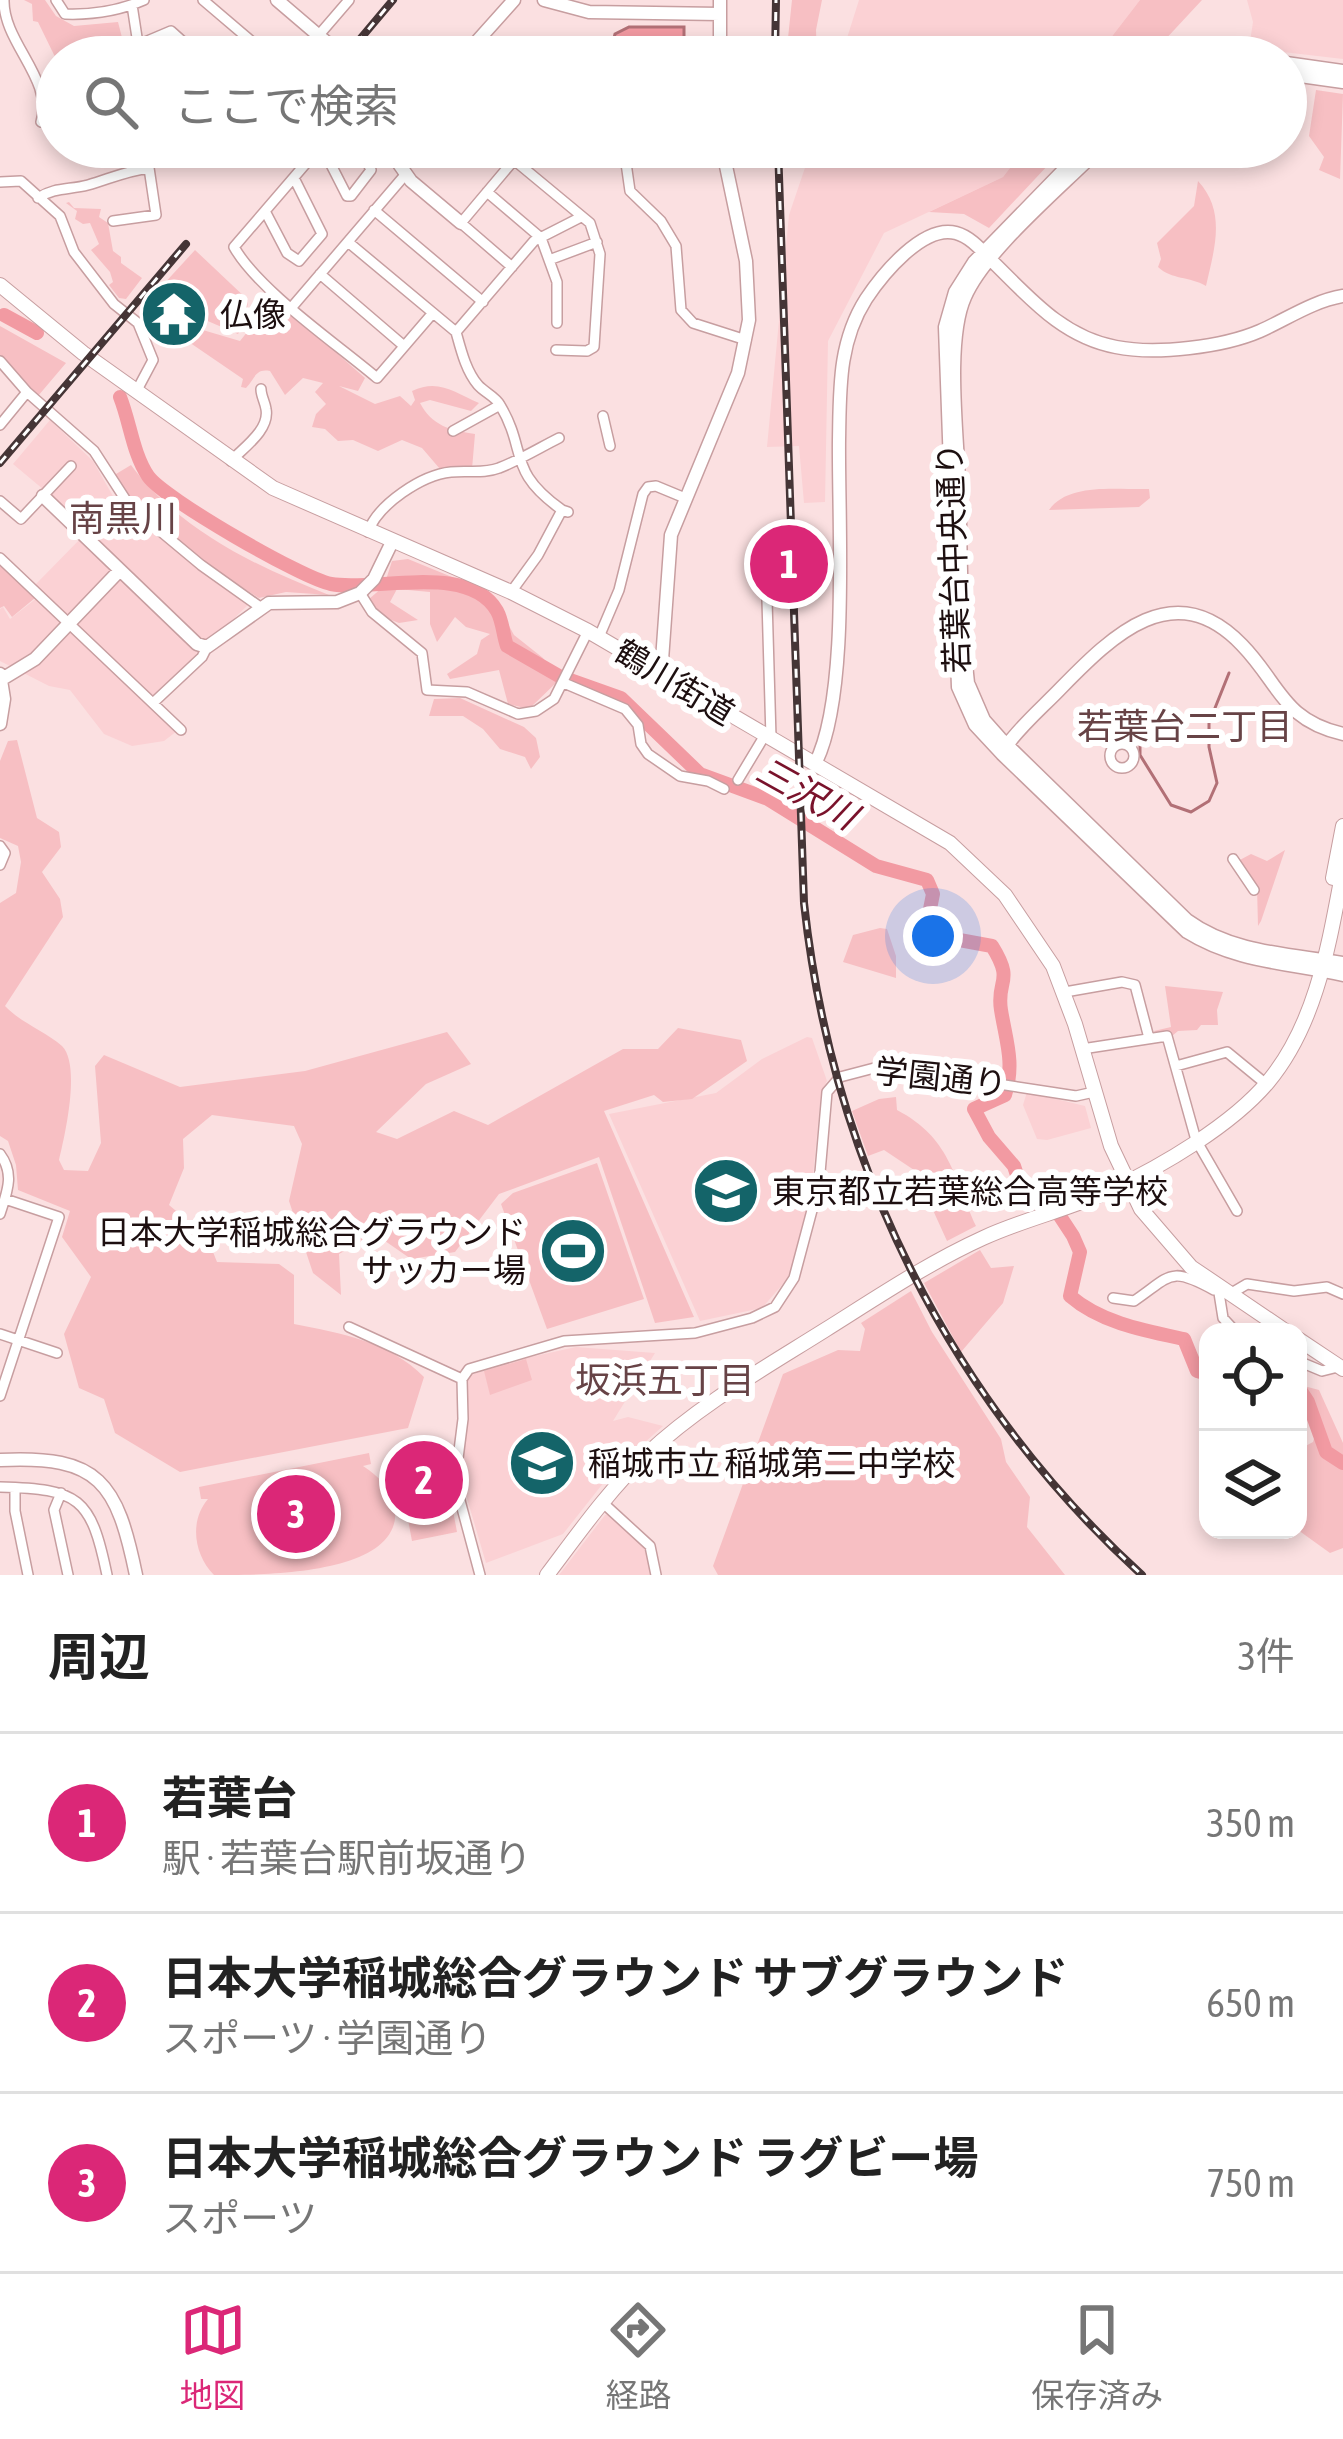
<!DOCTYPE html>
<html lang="ja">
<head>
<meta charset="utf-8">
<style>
	body { margin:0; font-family:"Asap Condensed","Noto Sans JP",sans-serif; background:#f2f2f2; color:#222 }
	.controls { position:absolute; right:36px; bottom:36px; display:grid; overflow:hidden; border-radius:24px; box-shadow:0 6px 18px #0003 }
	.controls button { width:108px; height:108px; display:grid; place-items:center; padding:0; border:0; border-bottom:3px solid #e0e0e0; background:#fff; color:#222; font:60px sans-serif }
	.you { position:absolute; left:933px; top:936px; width:42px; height:42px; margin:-30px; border:9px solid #fff; border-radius:50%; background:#1a73e8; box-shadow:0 0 0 18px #1a73e833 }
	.badge { display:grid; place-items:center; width:78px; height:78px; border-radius:50%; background:#db2777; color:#fff; font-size:39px; font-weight:700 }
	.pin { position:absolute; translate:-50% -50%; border:6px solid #fff; box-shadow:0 3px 12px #0006 }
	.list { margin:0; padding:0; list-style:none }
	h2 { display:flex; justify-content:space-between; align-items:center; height:156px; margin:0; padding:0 48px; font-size:51px }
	h2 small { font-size:39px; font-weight:400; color:#767676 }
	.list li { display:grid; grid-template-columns:78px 1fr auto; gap:36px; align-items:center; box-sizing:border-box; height:180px; padding:0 48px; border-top:3px solid #e0e0e0 }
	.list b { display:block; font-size:45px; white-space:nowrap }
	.list p { margin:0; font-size:39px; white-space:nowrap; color:#767676 }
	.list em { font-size:39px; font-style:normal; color:#767676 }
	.icon { flex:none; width:66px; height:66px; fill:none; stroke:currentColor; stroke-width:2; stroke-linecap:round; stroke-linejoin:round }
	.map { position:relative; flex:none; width:1343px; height:1575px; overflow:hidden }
	.search { position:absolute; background:#fff; box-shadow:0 6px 18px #0003; left:36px; right:36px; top:36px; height:132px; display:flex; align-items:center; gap:30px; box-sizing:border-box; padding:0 42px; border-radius:66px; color:#767676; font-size:45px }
	.sheet { height:696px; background:#fff }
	nav { display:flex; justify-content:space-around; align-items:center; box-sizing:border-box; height:168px; border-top:3px solid #e0e0e0; background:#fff; font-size:33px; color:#767676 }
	nav a { display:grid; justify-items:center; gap:6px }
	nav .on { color:#db2777 }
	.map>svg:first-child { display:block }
	.built { fill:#fbd1d4 }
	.green { fill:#f7bfc3 }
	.water { fill:#f29aa2; stroke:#b27076; stroke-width:3 }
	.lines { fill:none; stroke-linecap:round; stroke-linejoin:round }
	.stream { stroke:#b27076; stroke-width:3 }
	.river { stroke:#f29aa2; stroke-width:14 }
	.street-casing { stroke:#c79ea0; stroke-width:12 }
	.secondary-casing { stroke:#c79ea0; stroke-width:15 }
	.primary-casing { stroke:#c79ea0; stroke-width:16 }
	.street { stroke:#fff; stroke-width:9 }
	.secondary { stroke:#fff; stroke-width:12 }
	.primary { stroke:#fff; stroke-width:14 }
	.rail-casing { stroke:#453536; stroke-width:8 }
	.rail { stroke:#fff; stroke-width:3; stroke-dasharray:9; stroke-linecap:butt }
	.secondary-bridge-casing { stroke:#c79ea0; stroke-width:15; stroke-linecap:butt }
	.secondary-bridge { stroke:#fff; stroke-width:12 }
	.labels { text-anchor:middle; stroke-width:12; stroke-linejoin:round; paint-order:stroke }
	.poi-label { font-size:33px; fill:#1d0f10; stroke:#fff; text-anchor:start }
	.street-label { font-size:33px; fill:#1d0f10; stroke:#fff }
	.neighbourhood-label { font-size:36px; fill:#674346; stroke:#fff }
	.water-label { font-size:36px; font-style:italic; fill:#79122b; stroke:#fff }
</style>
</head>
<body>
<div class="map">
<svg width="1343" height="1575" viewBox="0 0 1343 1575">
	<rect width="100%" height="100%" fill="#fbe0e1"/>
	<path class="built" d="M859 0H1140L1096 57H841Z
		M1247 0H1343V59L1249 48 1253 22Z
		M812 147H1026L1003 177 884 233 828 341 825 502 804 503 799 446 767 447 789 215Z
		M50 420 93 461 118 505 250 603 148 702 177 731 164 741 132 746 104 734 70 690 49 686 0 661V609L3 607 10 619 42 594 36 584 85 534 50 495 13 464Z
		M807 1037 812 1038 827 1081 821 1093 810 1206 789 1277 762 1308 700 1321 609 1114 716 1093 762 1059Z
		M1027 1092 1085 1106 1091 1128 1047 1140 1037 1139 1023 1105Z
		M576 1347 655 1353 613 1421 628 1417 663 1426 612 1472 563 1534 486 1563 461 1478 468 1380 471 1375 517 1360Z
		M610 1514 648 1548 652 1575H559L605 1515Z"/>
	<path class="green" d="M24 0H45L56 16 74 26 118 22 127 57H57V61L38 22 33 21 32 4Z
		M792 0H822L816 30 817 57H786Z
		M1140 0H1202L1149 57H1096Z
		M1316 90 1343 94 1340 179 1319 170 1324 157 1309 136Z
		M1026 147H1065L989 228 964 214 929 212 1003 177Z
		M1198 181C1227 212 1214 250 1206 286 1189 276 1172 280 1158 267L1161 259 1157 243 1194 206Z
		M69 202 74 208 101 209 99 217 108 223 113 251 121 257V263L142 278 126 299 119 298 109 285 113 282 110 272 91 250 99 244 90 223 83 224 75 219 77 211 66 203Z
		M195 250 248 300 246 320 238 334 203 319 161 287Z
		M290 312 365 378 358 391 339 386 375 404 400 396 411 406 415 400 412 391C439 378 455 393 479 403L471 411 430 400 420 403C432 426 450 430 475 434L472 469H440L422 448 402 440 378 451 353 440 338 441 325 429 312 427 316 414 326 404 315 392 323 383 303 378 285 395 270 371C255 368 255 379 246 388L241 387 243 379 183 338 196 328 240 341 252 326Z
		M0 326 66 363 38 396 0 355Z
		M131 465C179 530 255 566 329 595L286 592 259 598C205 565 154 525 111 477Z
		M1149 489 1150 498 1139 507 1049 510C1068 482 1118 490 1149 489Z
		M408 559 491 593 514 635 543 658 558 681 529 709 508 704 499 670 450 679 447 674 477 654 481 640 490 634 466 627 455 617 437 642 430 624V592L397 589 390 602 418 620 399 623 373 613 368 600 384 586 392 561Z
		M0 563 35 598 12 617 4 606 0 608Z
		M460 698 524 727 536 738 540 757 531 769 525 757 500 749 483 729 463 716H429L434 699Z
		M17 740 37 818 59 832 61 847 42 872 60 899 63 917 5 1006C21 1023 45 1031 62 1046 81 1065 65 1135 59 1160L64 1170 88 1171 101 1143 95 1066 104 1055 180 1087 305 1071 447 1032 471 1064 426 1084 376 1132 397 1139 454 1111 488 1125 623 1049H658L678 1028 741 1040 747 1061 692 1099 663 1102 654 1095 604 1111 694 1317 655 1323 599 1157 499 1194 455 1252 411 1259 375 1234 339 1254 341 1295 313 1273 289 1201 302 1144 294 1126 212 1115 183 1139 184 1168 169 1205 207 1237 217 1262 279 1264 294 1275V1324C341 1333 390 1342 424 1377L408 1428 180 1472 115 1433 104 1399 79 1388 64 1334 91 1277 62 1237 70 1211 18 1190 16 1165 8 1141 0 1136V903L16 893 21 862 18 846 0 838V761L8 741Z
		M1285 850 1261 921 1258 926 1257 887 1238 861 1251 854 1267 861Z
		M880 928 887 929 896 956V978L843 962 853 935Z
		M1165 986 1223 992 1217 1010 1218 1025H1201L1197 1030 1178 1031 1172 1036 1156 1034 1154 1031 1171 1027Z
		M896 1097 897 1110C950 1138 953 1175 976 1226L947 1241 932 1208 938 1186 884 1150 868 1156 852 1111 879 1099Z
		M597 1163 644 1299 547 1329 501 1204 513 1193Z
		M980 1250 991 1268 1014 1266 1003 1303 961 1352 924 1283Z
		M911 1291 932 1332 1001 1439 1006 1462 1030 1497 1027 1527 1065 1575H718L713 1566 783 1374 838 1350 860 1351 865 1329 861 1323Z
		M526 1359 532 1380 490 1395 484 1371Z
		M1304 1386 1319 1390 1343 1443V1548L1330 1553 1298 1530V1450L1313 1442 1319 1420Z
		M440 1441 457 1532 412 1541 395 1451Z
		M369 1453 371 1464 363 1466C382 1478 397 1496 395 1519 387 1575 264 1575 214 1575 194 1555 189 1521 208 1499H201L199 1487Z"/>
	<path class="water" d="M629 27H684V57H609L615 34Z"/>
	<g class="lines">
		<path class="stream" d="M1140 744V755L1171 805 1191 812 1209 801 1217 783 1209 747V723L1229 673"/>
		<path class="river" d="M4 315 37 333
			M120 397C130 422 133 454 148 476 163 498 303 579 331 584 375 592 469 562 497 611 503 622 503 635 507 646L559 676 621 698 700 774 768 799 876 866 927 880 933 894 927 924 943 937 992 946C1015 983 996 979 1001 1010 1006 1041 1015 1063 1005 1095L974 1109 989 1137 1014 1166 1018 1178 1048 1198 1073 1236 1080 1252 1070 1296C1101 1323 1146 1331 1184 1339L1197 1371 1208 1374
			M1298 1387 1308 1402 1326 1452 1343 1463"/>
		<defs>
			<path id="street" d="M4 0C3 43 54 79 41 122
				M56 0 65 14C93 15 119 11 144 0
				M203 0 270 57
				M132 5 140 57
				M138 45 171 31 200 57
				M300 57 349 0
				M320 147 234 247C258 290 337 344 377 378L432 314
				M322 147 347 196H351L371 170 360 147
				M649 147 626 163 630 191 661 221 676 246 681 310 693 323 746 340
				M0 182 21 181 60 216 74 252 114 304 138 323 153 360 136 392
				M487 192 541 238 557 282V323
				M38 198C55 187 69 190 88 185 109 179 126 171 149 168L156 215 113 221
				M374 210 483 302
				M265 211 287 253 299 261 322 234 294 178
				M348 242 456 332 534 241 581 217
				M549 260 597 242
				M512 267 461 223 514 160 590 223 600 254 594 347 587 351 556 350
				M320 274 404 346
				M292 307 405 175
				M456 332C461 350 466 371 478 385 484 392 496 397 500 405 528 452 506 470 562 510
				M0 361 27 392 0 425
				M27 392 94 451 129 505 201 565 260 607
				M603 416 610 446
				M453 431 500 405
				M231 461C243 448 270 430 266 409 265 402 261 396 261 389
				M0 501 21 519 71 466
				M368 532C378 504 422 475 451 472 467 470 484 474 499 468 518 461 541 447 559 438
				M0 558 181 730
				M511 592 538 555 562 510 568 512
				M360 593 372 612 422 653 427 690 467 692 518 714 536 711 554 699 588 631
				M767 600 771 738
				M599 637 619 590 643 494 648 487 656 486 685 498
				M564 683 625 709 638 725 641 744 648 754 680 776 708 781 724 789
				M153 703 202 657 207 647
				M1110 756a12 12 0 1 1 24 0a12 12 0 1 1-24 0Z
				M738 780 765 735
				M0 846 5 853 0 865
				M1233 859 1254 890
				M1065 992 1122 982 1135 985 1149 1038
				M1082 1049 1167 1036 1196 1140 1237 1211
				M1176 1066 1227 1052 1266 1084
				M0 1154C15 1174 7 1192 0 1214
				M1219 1293 1223 1318 1236 1332
				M1230 1294 1247 1284 1294 1291 1327 1287 1343 1294
				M1113 1298 1134 1301C1171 1276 1169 1265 1214 1290
				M349 1327 462 1379
				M0 1334 57 1353
				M1298 1361 1322 1371 1338 1367
				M0 1396 59 1217 5 1199
				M0 1487C79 1489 91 1497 107 1575
				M15 1488V1511L28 1575
				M61 1493 54 1510 68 1575
				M602 1502 650 1546 656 1575
				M480 1575 455 1482 463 1419 462 1379 469 1369 564 1341 695 1333 752 1318 775 1307 794 1278 819 1184 827 1092 840 1077 882 1066 1076 1096 1094 1092"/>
			<path id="secondary" d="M277 0 325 41
				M544 0 589 12 720 14
				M463 57 514 0
				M720 57V0
				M1286 63 1343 71
				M1286 74 1343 82
				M387 147 411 181 461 223
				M499 147 514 160
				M1086 147 974 262 955 292 945 327 958 687 975 725 1002 754 1187 932C1235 962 1289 963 1343 975
				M1101 147C1063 186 986 249 965 297 946 339 957 432 959 480 961 547 960 616 968 683L984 720 1000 738 1187 920C1232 953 1290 954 1343 963
				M43 496 120 570
				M0 674 4 699 0 724
				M661 674 671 535 738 373 749 320 746 261 722 147
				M2 679 35 659 120 570 197 644 207 647 269 603 337 602 360 593 374 579 392 542
				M1005 748C1020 726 1043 707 1062 687 1112 636 1174 574 1242 645 1280 684 1282 720 1343 734
				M815 764C850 696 838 521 839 440 840 390 838 343 866 299 882 275 923 224 956 233 971 237 982 251 992 261 1029 297 1062 337 1116 347 1156 355 1223 347 1260 331 1287 319 1313 301 1343 296
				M0 1460C100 1455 117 1483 136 1575"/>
			<path id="primary" d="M0 285 83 353 273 488 511 592 588 631 950 843 1005 895 1053 966 1075 1024 1111 1146 1141 1209 1191 1267 1287 1332
				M1333 878 1343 826
				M1298 1339 1343 1369
				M547 1575C578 1534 608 1491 646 1455 699 1405 763 1369 825 1330 876 1298 928 1263 983 1238 1024 1219 1070 1209 1111 1190 1162 1166 1232 1125 1268 1082 1317 1023 1329 943 1343 870"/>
		</defs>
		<use href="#street" class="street-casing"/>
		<use href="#secondary" class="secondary-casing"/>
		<use href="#primary" class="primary-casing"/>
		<use href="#street" class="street"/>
		<use href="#secondary" class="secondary"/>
		<use href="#primary" class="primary"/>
		<defs>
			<path id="rail" d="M345 57 393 0
				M775 57 776 0
				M778 147 804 903C832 1162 949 1399 1142 1575
				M0 463 186 244"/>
		</defs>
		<use href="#rail" class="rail-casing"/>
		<use href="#rail" class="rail"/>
		<defs>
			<path id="secondary-bridge" d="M325 41 343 57"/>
		</defs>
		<use href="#secondary-bridge" class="secondary-bridge-casing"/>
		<use href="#secondary-bridge" class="secondary-bridge"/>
	</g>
	<defs>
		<symbol id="temple-disc" viewBox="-11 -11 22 22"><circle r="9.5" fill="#146469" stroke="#fff"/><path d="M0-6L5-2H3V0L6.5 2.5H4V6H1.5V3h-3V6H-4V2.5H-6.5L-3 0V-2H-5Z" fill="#fff"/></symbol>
		<symbol id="school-disc" viewBox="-11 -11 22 22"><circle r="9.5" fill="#146469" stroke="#fff"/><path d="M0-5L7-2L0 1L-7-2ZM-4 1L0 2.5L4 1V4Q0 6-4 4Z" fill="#fff"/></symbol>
		<symbol id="stadium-disc" viewBox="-11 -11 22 22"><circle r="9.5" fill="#146469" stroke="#fff"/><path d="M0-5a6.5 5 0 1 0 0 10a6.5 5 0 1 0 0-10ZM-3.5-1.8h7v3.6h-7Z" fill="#fff"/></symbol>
	</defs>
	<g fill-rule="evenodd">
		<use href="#temple-disc" x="136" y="276" width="76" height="76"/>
		<use href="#school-disc" x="688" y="1153" width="76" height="76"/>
		<use href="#stadium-disc" x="535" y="1213" width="76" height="76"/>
		<use href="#school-disc" x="504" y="1425" width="76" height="76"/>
	</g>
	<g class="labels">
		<g class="poi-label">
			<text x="220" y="326">仏像</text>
			<text x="772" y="1203">東京都立若葉総合高等学校</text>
			<text x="526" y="1244" text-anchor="end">日本大学稲城総合グラウンド<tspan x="526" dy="38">サッカー場</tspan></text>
			<text x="588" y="1475">稲城市立 稲城第二中学校</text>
		</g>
		<g class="street-label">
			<text transform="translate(953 558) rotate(-92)" y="12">若葉台中央通り</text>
			<text transform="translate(675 682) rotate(31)" y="12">鶴川街道</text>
			<text transform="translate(941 1077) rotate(6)" y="12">学園通り</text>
		</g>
		<g class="neighbourhood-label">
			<text x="123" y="531">南黒川</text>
			<text x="1185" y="739">若葉台二丁目</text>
			<text x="665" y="1393">坂浜五丁目</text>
		</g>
		<g class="water-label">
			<text transform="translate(807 793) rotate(29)" y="13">三沢川</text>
		</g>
	</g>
</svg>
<div class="controls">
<button><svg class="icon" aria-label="locate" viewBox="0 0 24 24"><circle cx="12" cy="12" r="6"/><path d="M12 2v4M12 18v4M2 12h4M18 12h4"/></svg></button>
<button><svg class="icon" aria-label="layers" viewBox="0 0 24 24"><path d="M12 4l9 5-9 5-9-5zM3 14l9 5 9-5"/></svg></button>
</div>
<div class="you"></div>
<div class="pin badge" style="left:789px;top:564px">1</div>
<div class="pin badge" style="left:424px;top:1480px">2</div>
<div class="pin badge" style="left:296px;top:1514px">3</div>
<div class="search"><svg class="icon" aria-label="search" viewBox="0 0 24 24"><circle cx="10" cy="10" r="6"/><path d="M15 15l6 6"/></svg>ここで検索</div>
</div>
<section class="sheet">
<h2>周辺<small>3件</small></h2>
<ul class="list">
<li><span class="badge">1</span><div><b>若葉台</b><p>駅 · 若葉台駅前坂通り</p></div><em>350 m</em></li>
<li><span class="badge">2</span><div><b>日本大学稲城総合グラウンド サブグラウンド</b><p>スポーツ · 学園通り</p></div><em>650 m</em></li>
<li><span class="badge">3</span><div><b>日本大学稲城総合グラウンド ラグビー場</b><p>スポーツ</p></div><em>750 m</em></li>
</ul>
</section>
<nav>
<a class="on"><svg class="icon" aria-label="map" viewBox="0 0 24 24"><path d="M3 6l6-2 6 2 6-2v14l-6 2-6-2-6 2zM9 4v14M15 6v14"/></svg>地図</a>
<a><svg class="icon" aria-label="directions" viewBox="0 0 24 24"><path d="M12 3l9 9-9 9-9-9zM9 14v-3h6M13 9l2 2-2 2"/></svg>経路</a>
<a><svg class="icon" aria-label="saved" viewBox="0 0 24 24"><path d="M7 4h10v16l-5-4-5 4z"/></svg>保存済み</a>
</nav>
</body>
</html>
